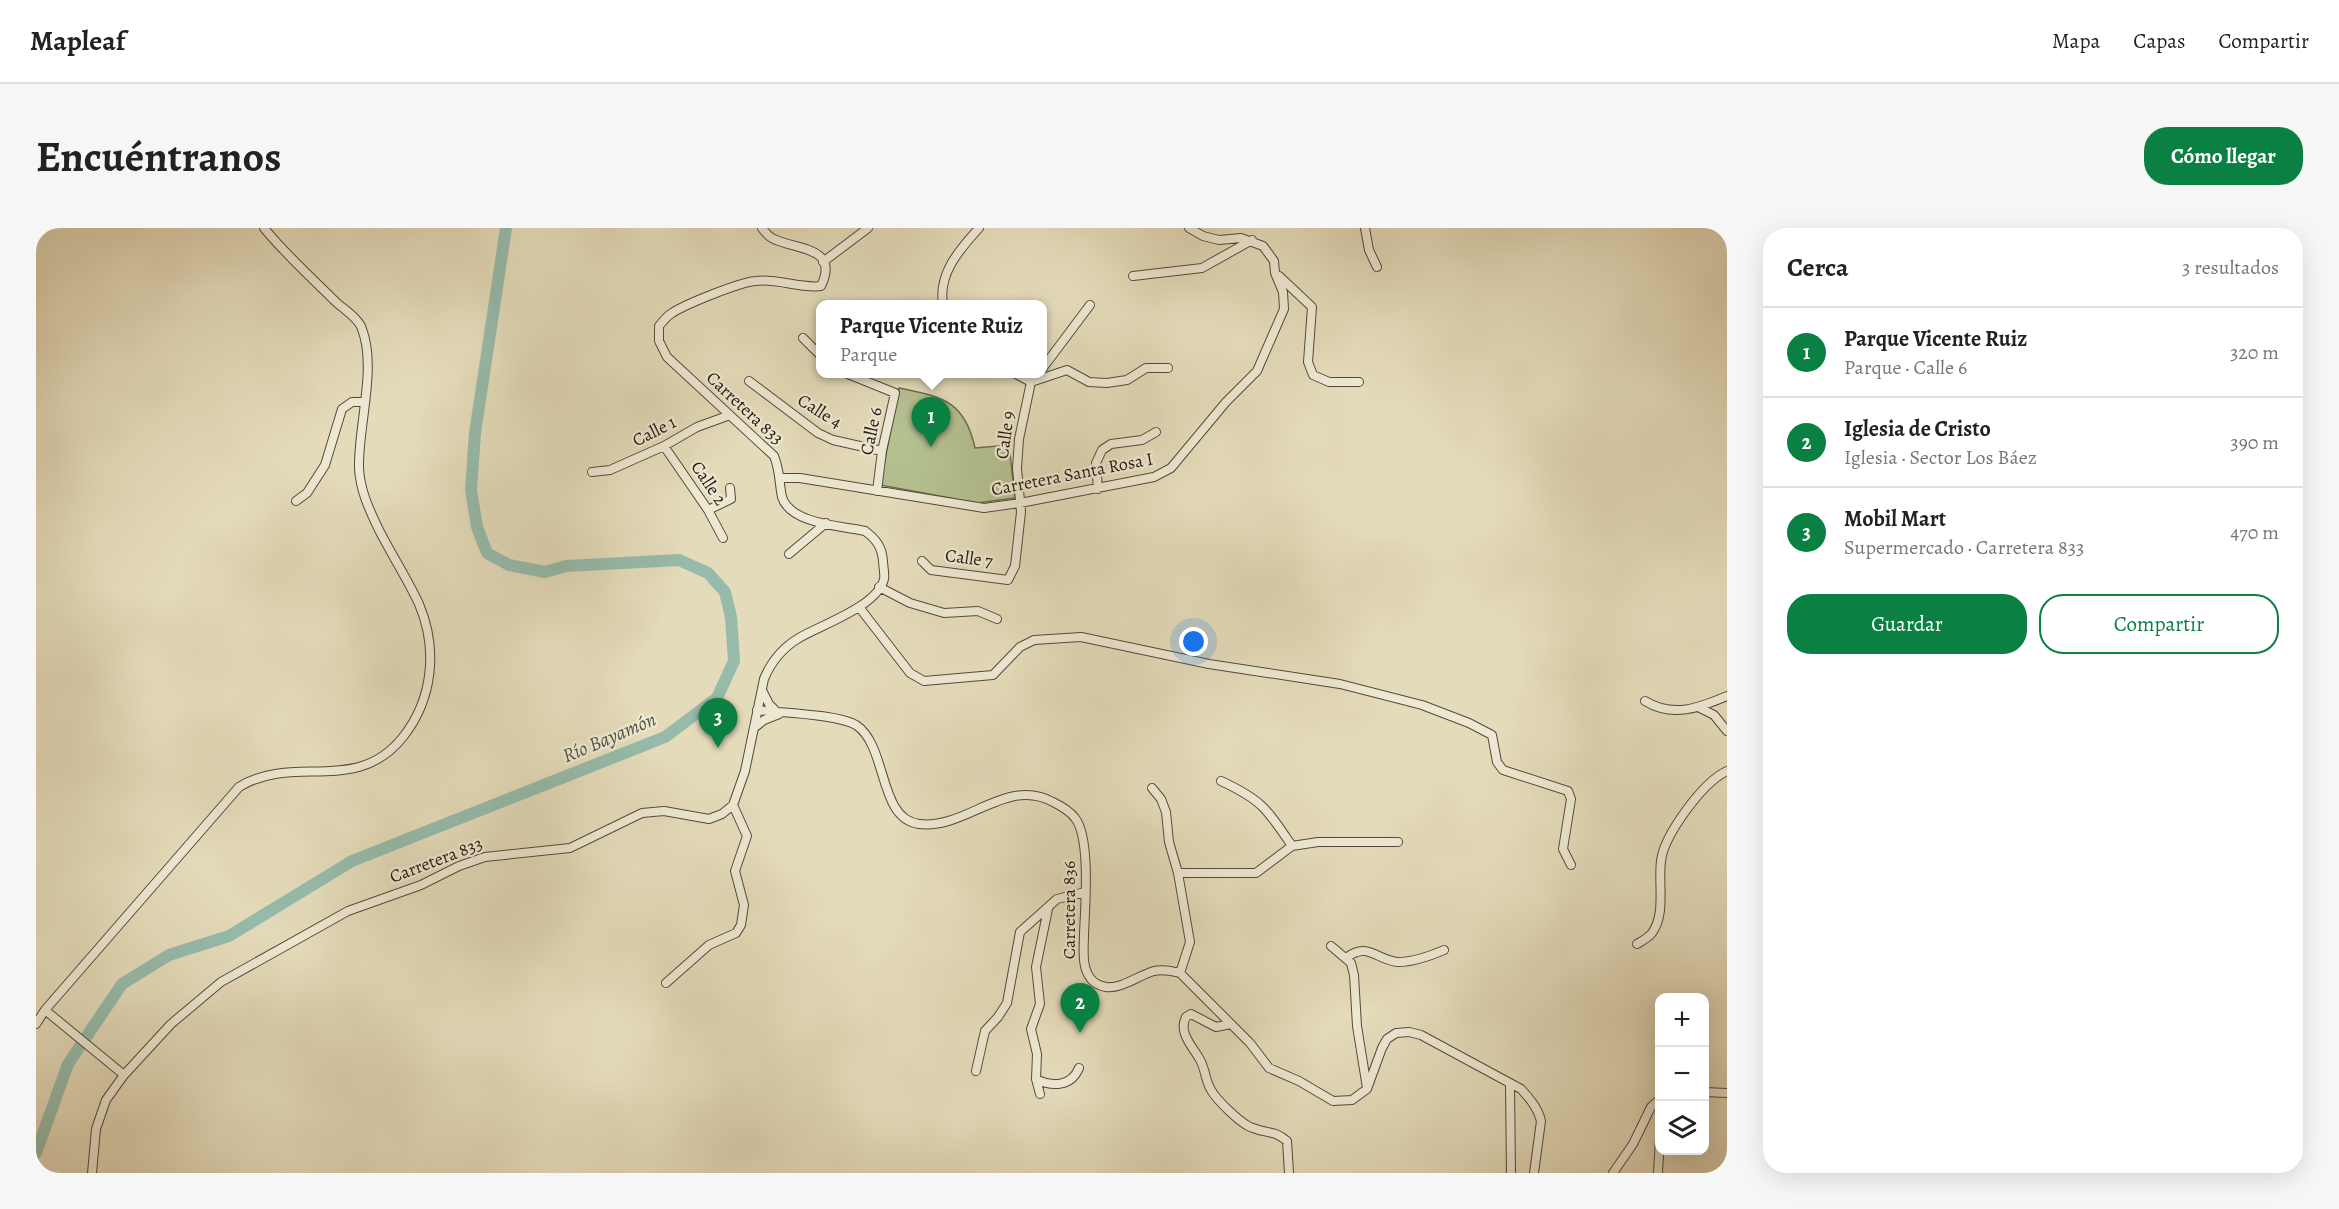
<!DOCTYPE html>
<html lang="es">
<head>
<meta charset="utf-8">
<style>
	body { margin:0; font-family:Alegreya,serif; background:#f6f6f6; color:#222 }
	.controls { position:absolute; right:18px; bottom:18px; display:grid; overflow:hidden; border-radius:12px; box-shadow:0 6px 24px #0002 }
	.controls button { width:54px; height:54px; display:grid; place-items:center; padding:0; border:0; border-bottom:2px solid #e0e0e0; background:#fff; color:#222; font:30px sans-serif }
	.you { position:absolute; left:1158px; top:414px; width:21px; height:21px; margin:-15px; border:4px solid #fff; border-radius:50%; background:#1a73e8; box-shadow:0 0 0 9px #1a73e833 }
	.badge { display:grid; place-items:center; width:39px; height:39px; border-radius:50%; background:#0b8043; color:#fff; font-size:20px; font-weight:700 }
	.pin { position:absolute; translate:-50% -50px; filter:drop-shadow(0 2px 3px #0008) }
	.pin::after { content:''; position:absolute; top:32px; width:21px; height:18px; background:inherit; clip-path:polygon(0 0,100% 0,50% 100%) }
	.popup { position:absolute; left:780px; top:72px; width:231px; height:78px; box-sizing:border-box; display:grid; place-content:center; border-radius:12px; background:#fff; filter:drop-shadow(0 2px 4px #0005); font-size:20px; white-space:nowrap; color:#767676 }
	.popup b { font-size:22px; color:#222 }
	.popup::after { content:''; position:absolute; left:50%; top:100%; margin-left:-12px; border:12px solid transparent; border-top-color:#fff }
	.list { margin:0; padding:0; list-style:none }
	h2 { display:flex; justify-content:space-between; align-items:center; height:78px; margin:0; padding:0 24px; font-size:26px }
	h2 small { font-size:20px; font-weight:400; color:#767676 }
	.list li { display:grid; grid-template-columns:39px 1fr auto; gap:18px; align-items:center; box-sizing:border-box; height:90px; padding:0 24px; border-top:2px solid #e0e0e0 }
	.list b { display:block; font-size:22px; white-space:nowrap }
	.list p { margin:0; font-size:20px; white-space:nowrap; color:#767676 }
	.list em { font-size:20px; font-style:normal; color:#767676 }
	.actions { display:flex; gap:12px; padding:18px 24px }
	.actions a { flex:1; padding:14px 0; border:2px solid #0b8043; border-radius:24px; text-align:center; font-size:21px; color:#0b8043 }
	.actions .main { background:#0b8043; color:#fff }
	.icon { flex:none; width:33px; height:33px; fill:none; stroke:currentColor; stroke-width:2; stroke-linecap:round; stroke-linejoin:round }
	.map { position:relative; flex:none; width:1691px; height:945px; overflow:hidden; border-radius:24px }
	header { display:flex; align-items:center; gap:36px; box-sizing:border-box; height:84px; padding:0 30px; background:#fff; border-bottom:2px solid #e0e0e0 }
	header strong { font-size:28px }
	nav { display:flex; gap:33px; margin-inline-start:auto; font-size:21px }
	.intro { display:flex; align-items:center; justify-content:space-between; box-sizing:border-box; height:144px; padding:0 36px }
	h1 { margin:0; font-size:42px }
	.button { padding:15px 27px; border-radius:24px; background:#0b8043; color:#fff; font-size:21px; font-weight:700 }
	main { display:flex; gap:36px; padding:0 36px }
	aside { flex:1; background:#fff; border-radius:24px; box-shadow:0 6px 24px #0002 }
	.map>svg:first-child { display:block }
	.green { fill:#b4c090; stroke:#6c6c50; stroke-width:1.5 }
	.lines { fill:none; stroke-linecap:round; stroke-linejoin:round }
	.river { stroke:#96bbab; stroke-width:12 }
	.minor-casing { stroke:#544a3a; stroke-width:10 }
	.minor { stroke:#ede8d2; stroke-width:8 }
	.labels { text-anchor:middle; stroke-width:4.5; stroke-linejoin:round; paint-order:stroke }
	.street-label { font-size:18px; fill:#241910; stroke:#ede8d2 }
	.water-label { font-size:20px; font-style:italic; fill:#4c5246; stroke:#ede8d2 }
</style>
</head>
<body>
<header>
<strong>Mapleaf</strong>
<nav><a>Mapa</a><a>Capas</a><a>Compartir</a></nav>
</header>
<div class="intro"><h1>Encuéntranos</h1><a class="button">Cómo llegar</a></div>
<main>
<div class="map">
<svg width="1691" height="945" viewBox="0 0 1691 945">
	<rect width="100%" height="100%" fill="#e4dbba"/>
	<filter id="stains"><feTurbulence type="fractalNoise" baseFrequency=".00333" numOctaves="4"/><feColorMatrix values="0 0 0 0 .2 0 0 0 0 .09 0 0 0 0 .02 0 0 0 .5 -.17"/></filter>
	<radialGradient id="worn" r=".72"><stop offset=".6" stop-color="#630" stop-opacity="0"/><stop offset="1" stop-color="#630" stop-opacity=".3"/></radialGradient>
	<path class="green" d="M863 160C907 169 929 173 939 220L973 217 979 270 941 275 844 257Z"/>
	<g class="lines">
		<path class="river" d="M0 925 32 836 86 756 133 727 193 708 316 633 629 509 681 470 698 433 695 389 689 364 672 345 643 332 530 338 509 344 473 337 451 325 441 299 435 262 439 205 470 0"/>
		<defs>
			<path id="minor" d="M1329 0 1333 22 1341 39
				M787 34 832 0
				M1097 48 1166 40 1216 12
				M1243 48 1276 79 1272 134 1277 147 1293 154H1323
				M907 76C902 46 923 22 943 0
				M767 110 784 127
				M1006 141 1054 77
				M812 146 859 165 846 223 841 263
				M980 146 995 154 1031 142 1053 154 1071 155 1091 152 1110 140H1132
				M713 153 782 205 797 212 846 223
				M628 218 672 282 687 310
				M556 244 574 242 628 218 661 199 694 187
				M745 250H764L948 280 984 275 1118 249 1135 240 1190 174 1221 143 1248 81 1247 64 1239 45 1238 33 1227 18 1205 10 1183 12 1167 8 1153 0
				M1062 261 1060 235 1066 222 1075 216 1106 212 1120 204
				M260 273 271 265 289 237 306 181 316 174H327
				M672 282 695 271 694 260
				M753 326 790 295
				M886 333 895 342 972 352 979 338 985 284 981 240 983 211 995 154 1002 146
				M843 359 874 375 908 385 942 383 961 391
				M823 379 874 445 888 453 957 447 984 419 998 412 1045 409 1173 436 1304 456 1386 477 1433 495 1456 507 1461 534 1467 542 1532 563 1535 571 1527 621 1535 637
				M726 462 733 476 741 484
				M1609 473C1637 490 1663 480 1691 468
				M1664 480 1678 487 1691 503
				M721 482C745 485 801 486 820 497 852 518 842 591 883 596 930 602 971 548 1017 574 1025 578 1034 583 1039 590 1055 610 1049 680 1048 706 1048 720 1045 739 1055 751 1058 755 1065 758 1070 759 1086 761 1103 747 1118 743 1127 741 1135 743 1144 745L1214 815 1233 840 1263 853 1297 873 1316 872 1331 861 1346 820 1351 811 1360 805 1373 804 1385 807 1485 861C1494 871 1502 880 1505 893L1498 945
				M718 500 728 492 743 486
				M1185 553C1226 572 1231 581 1256 618
				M1116 560 1125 571 1130 584 1133 614 1142 645 1154 714 1144 745
				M1142 645H1220L1256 618 1282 614H1362
				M1601 716C1606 713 1612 710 1616 705 1630 686 1622 656 1625 633 1628 607 1667 554 1691 543
				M1295 718 1315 735 1318 747 1321 798 1331 860
				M1310 730C1332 713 1340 732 1362 734 1377 734 1394 728 1408 722
				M630 755 673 717 700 705 705 697 708 677 699 643 711 608 697 577
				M9 782 88 847
				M0 796 9 782 203 559C258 525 320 568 367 509 397 471 402 421 383 376 371 350 355 326 342 300 333 281 324 262 323 240 322 198 341 140 326 101 323 91 309 82 301 75 276 50 250 27 228 0
				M1195 796 1180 799 1155 786 1150 789C1142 804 1156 818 1163 830 1169 839 1169 851 1174 860 1179 871 1206 897 1217 900 1232 906 1238 902 1251 913L1253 945
				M940 843 949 803 962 789 971 775 984 704 1021 671 1049 664
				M1000 851C1016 859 1035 859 1043 840
				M1474 856 1475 945
				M1668 864 1691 865
				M1004 866 1000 851 1001 826 995 801 1004 776 1000 739 1012 681
				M56 945 60 901 70 872 88 847 135 796 185 754 312 683 385 657 423 638 449 629 534 620 606 585 628 583 673 591 686 586 697 577 709 543 728 451C735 434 746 420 763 410 785 397 842 378 848 351 849 346 847 338 847 333 846 319 840 311 829 303 806 298 754 296 746 269 743 255 744 242 738 228L631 129 623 113V98C627 93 631 88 636 85 650 76 704 54 720 53 741 50 765 61 785 58 805 17 756 22 736 10 732 8 729 4 726 0
				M1577 945 1597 916 1615 879 1624 871
				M1622 945 1624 909"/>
		</defs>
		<use href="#minor" class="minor-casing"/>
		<use href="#minor" class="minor"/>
	</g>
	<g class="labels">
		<g class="street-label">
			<text transform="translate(709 180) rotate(43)" y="6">Carretera 833</text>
			<text transform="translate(784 183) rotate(32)" y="6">Calle 4</text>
			<text transform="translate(618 203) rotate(-27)" y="6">Calle 1</text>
			<text transform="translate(835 203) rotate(-78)" y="6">Calle 6</text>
			<text transform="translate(969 207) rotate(-82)" y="6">Calle 9</text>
			<text transform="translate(1036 246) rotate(-11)" y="6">Carretera Santa Rosa I</text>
			<text transform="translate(673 255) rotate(56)" y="6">Calle 2</text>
			<text transform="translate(933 330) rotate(8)" y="6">Calle 7</text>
			<text transform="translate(400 632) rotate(-21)" y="6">Carretera 833</text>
			<text transform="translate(1033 682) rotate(-90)" y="6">Carretera 836</text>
		</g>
		<g class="water-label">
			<text transform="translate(573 509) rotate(-23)" y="7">Río Bayamón</text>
		</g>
	</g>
	<rect width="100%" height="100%" filter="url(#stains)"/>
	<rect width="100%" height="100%" fill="url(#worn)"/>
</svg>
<div class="controls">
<button>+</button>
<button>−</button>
<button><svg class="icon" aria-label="layers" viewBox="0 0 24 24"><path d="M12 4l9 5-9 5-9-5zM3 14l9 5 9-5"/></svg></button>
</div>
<div class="you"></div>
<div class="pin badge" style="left:895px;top:219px">1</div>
<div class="popup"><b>Parque Vicente Ruiz</b>Parque</div>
<div class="pin badge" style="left:1044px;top:805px">2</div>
<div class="pin badge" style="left:682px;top:520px">3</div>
</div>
<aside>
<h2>Cerca<small>3 resultados</small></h2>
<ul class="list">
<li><span class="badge">1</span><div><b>Parque Vicente Ruiz</b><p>Parque · Calle 6</p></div><em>320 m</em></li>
<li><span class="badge">2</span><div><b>Iglesia de Cristo</b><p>Iglesia · Sector Los Báez</p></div><em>390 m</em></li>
<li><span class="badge">3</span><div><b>Mobil Mart</b><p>Supermercado · Carretera 833</p></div><em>470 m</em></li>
</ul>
<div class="actions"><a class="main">Guardar</a><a>Compartir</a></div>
</aside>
</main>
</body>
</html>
